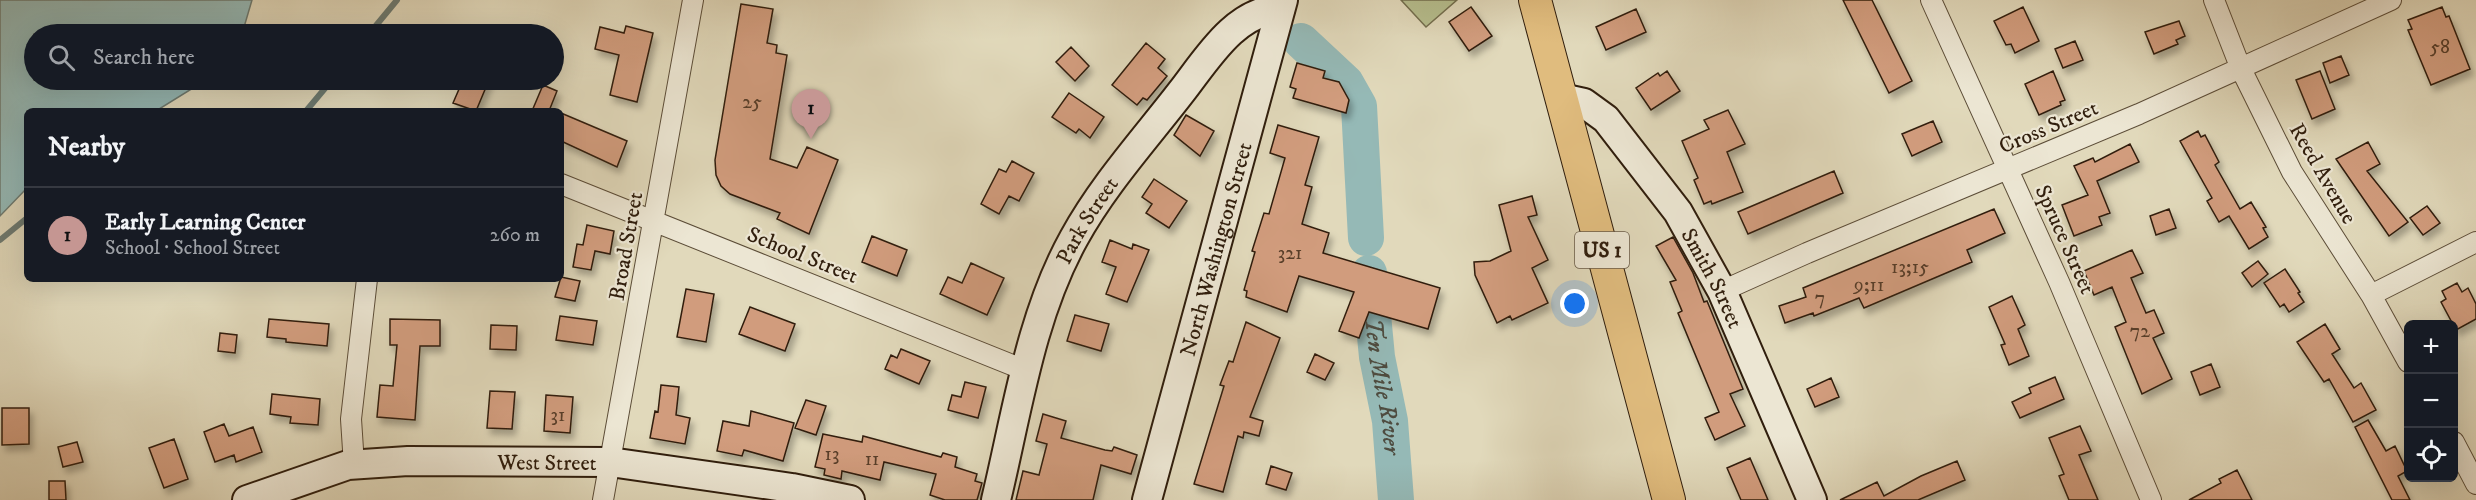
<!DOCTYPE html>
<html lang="en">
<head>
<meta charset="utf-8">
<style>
	body { margin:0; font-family:"IM FELL DW Pica",serif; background:#242831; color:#f1f3f6 }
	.controls { position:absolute; right:18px; bottom:18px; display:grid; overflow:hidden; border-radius:9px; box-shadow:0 6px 24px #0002 }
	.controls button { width:54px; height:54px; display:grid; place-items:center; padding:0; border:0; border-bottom:2px solid #363941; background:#171b24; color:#f1f3f6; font:30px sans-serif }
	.you { position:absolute; left:1575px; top:304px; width:21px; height:21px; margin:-15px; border:4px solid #fff; border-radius:50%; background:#1a73e8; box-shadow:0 0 0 9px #1a73e833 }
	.badge { display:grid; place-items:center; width:39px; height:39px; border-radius:50%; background:#c59692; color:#111; font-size:20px; font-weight:700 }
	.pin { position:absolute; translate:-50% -50px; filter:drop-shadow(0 2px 3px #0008) }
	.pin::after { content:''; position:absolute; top:32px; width:21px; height:18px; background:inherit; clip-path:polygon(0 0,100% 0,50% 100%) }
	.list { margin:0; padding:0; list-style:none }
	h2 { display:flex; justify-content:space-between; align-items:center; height:78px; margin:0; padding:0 24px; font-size:26px }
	h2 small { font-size:20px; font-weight:400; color:#9ea1a6 }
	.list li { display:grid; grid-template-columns:39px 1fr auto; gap:18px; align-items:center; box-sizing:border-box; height:96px; padding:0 24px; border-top:2px solid #363941 }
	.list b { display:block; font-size:22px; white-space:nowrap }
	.list p { margin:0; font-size:20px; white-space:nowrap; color:#9ea1a6 }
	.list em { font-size:20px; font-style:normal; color:#9ea1a6 }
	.icon { flex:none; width:33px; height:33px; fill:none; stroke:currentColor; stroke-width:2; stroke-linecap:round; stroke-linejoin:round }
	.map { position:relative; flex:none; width:2476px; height:500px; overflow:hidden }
	.search { position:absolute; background:#171b24; box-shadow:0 6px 24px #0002; left:24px; top:24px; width:540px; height:66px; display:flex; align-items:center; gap:15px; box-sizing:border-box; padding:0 21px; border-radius:33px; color:#9ea1a6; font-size:22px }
	.panel { position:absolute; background:#171b24; box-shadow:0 6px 24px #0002; left:24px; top:108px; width:540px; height:174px; border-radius:9px }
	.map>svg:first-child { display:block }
	.green { fill:#b6be8e; stroke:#736e4e; stroke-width:1.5 }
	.water { fill:#95b9b6; stroke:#6d7b72; stroke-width:1.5 }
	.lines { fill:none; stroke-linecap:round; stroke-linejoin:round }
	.stream { stroke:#6d7b72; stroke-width:6 }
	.river { stroke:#95b9b6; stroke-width:36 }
	.building { fill:#d19c7d; stroke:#301e0d; stroke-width:1.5; filter:url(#shadow) }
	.street-casing { stroke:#5c4d38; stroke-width:22 }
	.secondary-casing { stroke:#301e0d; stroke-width:32 }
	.primary-casing { stroke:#301e0d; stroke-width:34 }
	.street { stroke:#ece6d3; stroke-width:20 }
	.secondary { stroke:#ece6d3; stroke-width:28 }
	.primary { stroke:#e0bc7e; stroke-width:32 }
	.labels { text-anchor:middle; stroke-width:4.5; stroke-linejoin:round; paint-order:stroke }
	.number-label { font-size:20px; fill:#583e29 }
	.shield { fill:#ece6d3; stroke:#685a48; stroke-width:1.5 }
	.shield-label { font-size:21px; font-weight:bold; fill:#301e0d }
	.street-label { font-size:22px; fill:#301e0d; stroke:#ece6d3 }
	.water-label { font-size:24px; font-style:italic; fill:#4e4c40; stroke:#ece6d3 }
</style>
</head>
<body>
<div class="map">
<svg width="2476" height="500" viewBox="0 0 2476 500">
	<defs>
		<filter id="shadow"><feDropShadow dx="3.5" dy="6" stdDeviation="3" flood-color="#0004"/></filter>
	</defs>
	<rect width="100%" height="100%" fill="#e1d9bb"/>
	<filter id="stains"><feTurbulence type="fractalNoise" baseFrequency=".00333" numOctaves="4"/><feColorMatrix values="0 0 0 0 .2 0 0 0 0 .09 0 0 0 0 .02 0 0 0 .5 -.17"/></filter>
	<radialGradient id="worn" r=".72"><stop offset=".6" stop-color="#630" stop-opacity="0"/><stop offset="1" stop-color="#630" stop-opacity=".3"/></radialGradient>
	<path class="green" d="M1401 0H1457L1426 27Z"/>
	<path class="water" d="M0 0H252L242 34H34V80H206L156 111H27V188L0 216Z"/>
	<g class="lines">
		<path class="stream" d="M369 34 397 0
			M306 111 332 80
			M0 240 27 218"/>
		<g class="river">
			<path d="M1301 41 1346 83 1359 106 1366 238"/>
			<path id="s1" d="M1369 273 1377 357 1390 421 1396 500"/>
		</g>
	</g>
	<path class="building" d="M1843 0H1872L1912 81 1889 93Z
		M741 4 773 9 767 43 777 45 776 53 787 55 770 159 797 168 807 147 838 160 809 234 777 219 780 213 730 194 721 186 716 175 715 160Z
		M1471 7 1492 36 1469 51 1449 22Z
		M2023 7 2039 41 2015 53 2011 44 2006 45 1994 21Z
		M2442 7 2446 17 2449 16 2470 69 2431 85 2408 30 2412 29 2408 20Z
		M1636 9 1646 32 1606 50 1596 27Z
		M2179 21 2185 36 2176 40 2178 44 2154 54 2145 32Z
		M626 26 653 33 637 102 610 95 619 55 595 49 600 27 624 33Z
		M2075 41 2083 60 2063 68 2055 49Z
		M1146 43 1165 59 1158 68 1167 76 1147 100 1143 98 1137 105 1112 85Z
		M1071 47 1089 66 1075 81 1056 62Z
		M2341 56 2349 75 2330 83 2323 63Z
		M1297 63 1325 71 1323 78 1339 82 1349 100 1346 113 1293 98 1296 89 1290 87Z
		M1667 71 1680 91 1651 110 1636 88 1658 73 1660 76Z
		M2053 71 2065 100 2060 102 2061 105 2039 115 2025 84Z
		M2320 71 2335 109 2312 119 2296 80Z
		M463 80H489L476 111 453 103Z
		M543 85 557 91 549 111H532Z
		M1069 93 1104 117 1090 138 1079 129 1076 133 1052 117Z
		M1728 110 1745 144 1727 152 1743 192 1712 204 1711 201 1704 204 1694 180 1698 178 1682 141 1709 129 1704 120Z
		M561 113 627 141 617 167 561 141Z
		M1186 115 1214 131 1200 156 1174 135Z
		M1933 121 1942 142 1912 156 1902 134Z
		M1278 125 1319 137 1305 185 1312 187 1302 224 1329 233 1323 253 1440 288 1428 329 1369 312 1359 338 1339 331 1354 292 1299 276 1287 312 1246 297 1247 291 1244 290 1255 252 1252 251 1264 213 1269 214 1285 158 1270 153Z
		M2198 131 2201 137 2205 135 2219 162 2215 165 2240 209 2251 202 2266 227 2263 228 2268 237 2249 249 2229 216 2219 222 2207 201 2212 198 2180 141Z
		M2368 142 2380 164 2367 171 2408 222 2389 236 2336 159Z
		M2130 144 2139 162 2097 181 2110 213 2099 217 2102 225 2074 236 2062 205 2088 195 2074 166 2093 158 2095 162Z
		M1012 161 1034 173 1019 201 1009 196 999 214 981 204 999 169 1006 172Z
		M1834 171 1843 193 1748 234 1738 212Z
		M1154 179 1187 201 1169 228 1146 213 1152 204 1142 197Z
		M1532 196 1537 215 1528 217 1548 260 1532 268 1548 303 1512 320 1510 316 1497 323 1475 275 1474 262 1490 261 1511 251 1499 205Z
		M2427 206 2440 223 2423 235 2410 218Z
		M1994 209 2005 233 1967 250 1972 262 1864 308 1859 298 1814 316 1813 313 1785 323 1779 306 1806 297 1803 288Z
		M2169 209 2176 228 2156 235 2150 216Z
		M587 225 614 231 610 254 595 251 591 270 573 267 577 244 583 245Z
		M872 236 907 250 897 276 862 262Z
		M1673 237 1693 273 1704 302 1707 301 1743 389 1730 394 1745 426 1715 440 1705 418 1719 412 1678 313 1682 311 1670 282 1676 280 1656 246Z
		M1110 240 1132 249 1133 244 1149 250 1127 302 1106 294 1116 267 1102 262Z
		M2132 250 2143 273 2131 278 2146 313 2154 310 2164 333 2153 338 2172 379 2142 394 2115 327 2126 322 2112 287 2094 295 2084 271Z
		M2258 261 2268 274 2252 287 2242 273Z
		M971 263 1004 278 987 315 940 294 948 277 962 283Z
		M2285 269 2300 292 2298 293 2304 302 2289 312 2284 304 2280 307 2264 283Z
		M561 277 580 281 575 301 555 297Z
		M2457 283 2462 292 2468 288 2476 304V319L2456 330 2441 302 2446 299 2442 291Z
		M686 289 714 294 706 342 677 337Z
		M2012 296 2025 325 2018 329 2029 356 2009 365 2001 345 2005 344 1989 307Z
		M750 307 795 324 785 351 739 334Z
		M1075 315 1109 324 1101 351 1067 341Z
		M560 316 597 321 593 345 556 340Z
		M269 319 329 324 327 346 286 342V339L267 337Z
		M390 319 440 320V346H420L415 420 377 417 380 385 393 386 397 345H390Z
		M1246 322 1280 338 1250 417 1263 421 1259 436 1244 432 1243 438 1238 436 1223 492 1194 484 1224 386 1220 385 1229 361 1233 362Z
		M2325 324 2340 349 2332 354 2354 388 2361 383 2376 410 2353 422 2329 379 2324 382 2297 342Z
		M491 325 517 326 516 350 490 349Z
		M220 333 237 335 235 353 218 351Z
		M901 349 930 361 919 384 885 369 891 355 897 358Z
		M1315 354 1334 363 1325 380 1307 372Z
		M2211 364 2220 387 2200 395 2191 372Z
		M2055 377 2064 399 2020 418 2012 402 2031 393 2029 388Z
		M1831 378 1839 397 1815 407 1807 389Z
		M965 382 986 387 978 418 948 410 952 395 961 397Z
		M661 385 679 387 676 415 690 418 685 444 650 438 655 411 658 412Z
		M490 391 515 392 512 429 487 428Z
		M272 394 320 399 318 425 290 423 291 417 270 414Z
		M546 395 573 397 570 433 544 431Z
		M806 400 826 406 816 435 795 428Z
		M2 408H29V444L2 445Z
		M751 411 794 423 783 461 744 450 742 456 717 451 723 421 749 426Z
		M1043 414 1066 421 1061 438 1105 450 1112 451 1114 447 1137 455 1131 474 1101 465 1093 500H1016L1023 471 1039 475 1047 444 1036 441Z
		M2368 420 2386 451 2395 446 2407 471 2398 476 2410 500H2392L2355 427Z
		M224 424 229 436 253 427 262 452 236 462 234 455 215 462 204 432Z
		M2080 426 2091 451 2079 455 2098 500H2069L2059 476 2064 474 2049 438Z
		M823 434 862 442 863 436 941 457 943 453 957 457 955 467 977 474 975 481 982 483 977 500H945L930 495 936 474 884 462 880 480 842 471 841 479 824 475 825 469 815 467Z
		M174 439 188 479 164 488 149 448Z
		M77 442 83 462 63 467 58 447Z
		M1750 458 1768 500H1741L1727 468Z
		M1957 461 1965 480 1918 500H1840L1877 482 1884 496 1921 476Z
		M1271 466 1292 473 1286 490 1266 484Z
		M2237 470 2252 500H2189L2221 483 2219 479Z
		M49 481H65L66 500H49Z"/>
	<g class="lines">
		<defs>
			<path id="street" d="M1931 0 2059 282 2151 500
				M2214 0 2241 69 2292 172 2371 295 2408 362
				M561 184 1027 371
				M1722 291 1807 253 2139 114 2391 0
				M2371 295 2476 242
				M2454 442 2476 484
				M354 465 351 419 367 279
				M603 500 693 0"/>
			<g id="secondary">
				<path id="s2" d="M1561 98 1584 103 1606 119 1678 212 1722 291 1812 500"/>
				<path id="s3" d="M247 500 348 465 408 461 610 462 792 488 850 500"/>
				<path id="s4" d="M996 500C1017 413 1030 317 1074 238 1103 185 1145 139 1182 91 1207 59 1235 11 1280 9"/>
				<path id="s5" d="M1147 500 1283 0"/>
			</g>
			<path id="primary" d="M1535 0 1669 500"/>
		</defs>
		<use href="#street" class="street-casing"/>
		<use href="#secondary" class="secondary-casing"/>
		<use href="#primary" class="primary-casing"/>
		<use href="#street" class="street"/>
		<use href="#secondary" class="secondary"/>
		<use href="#primary" class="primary"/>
	</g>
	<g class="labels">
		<g class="number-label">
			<text x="2440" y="53">58</text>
			<text x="752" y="108">25</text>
			<text x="1290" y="259">321</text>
			<text x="1910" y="273">13;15</text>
			<text x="1869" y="291">9;11</text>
			<text x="1820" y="304">7</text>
			<text x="2140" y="337">72</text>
			<text x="558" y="421">31</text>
			<text x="832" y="460">13</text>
			<text x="872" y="465">11</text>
		</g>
		<rect class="shield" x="1575" y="232" width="54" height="36" rx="4.5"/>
		<g class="shield-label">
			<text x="1602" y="257">US 1</text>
		</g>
		<g class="street-label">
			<text transform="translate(2048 126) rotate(-23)" y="8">Cross Street</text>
			<text transform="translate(2324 173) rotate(60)" y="8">Reed Avenue</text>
			<text dy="8" stroke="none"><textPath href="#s4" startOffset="296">Park Street</textPath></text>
			<text transform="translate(2066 239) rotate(66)" y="8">Spruce Street</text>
			<text transform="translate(625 246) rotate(-80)" y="8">Broad Street</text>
			<text dy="8" stroke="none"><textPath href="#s5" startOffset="260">North Washington Street</textPath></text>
			<text transform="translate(803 254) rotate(22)" y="8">School Street</text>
			<text dy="8" stroke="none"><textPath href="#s2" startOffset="243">Smith Street</textPath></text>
			<text dy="8" stroke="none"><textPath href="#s3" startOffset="306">West Street</textPath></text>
		</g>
		<g class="water-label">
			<text dy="8" stroke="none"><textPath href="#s1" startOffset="114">Ten Mile River</textPath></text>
		</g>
	</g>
	<rect width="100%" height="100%" filter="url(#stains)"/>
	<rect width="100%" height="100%" fill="url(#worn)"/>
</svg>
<div class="controls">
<button>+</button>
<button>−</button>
<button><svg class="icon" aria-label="locate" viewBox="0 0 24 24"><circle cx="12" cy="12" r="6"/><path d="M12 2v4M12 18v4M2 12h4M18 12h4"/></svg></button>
</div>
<div class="you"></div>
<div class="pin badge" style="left:811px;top:139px">1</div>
<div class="search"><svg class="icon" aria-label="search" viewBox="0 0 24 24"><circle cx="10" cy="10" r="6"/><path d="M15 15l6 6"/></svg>Search here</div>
<section class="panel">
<h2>Nearby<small></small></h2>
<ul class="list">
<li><span class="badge">1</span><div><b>Early Learning Center</b><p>School · School Street</p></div><em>260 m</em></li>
</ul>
</section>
</div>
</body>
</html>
